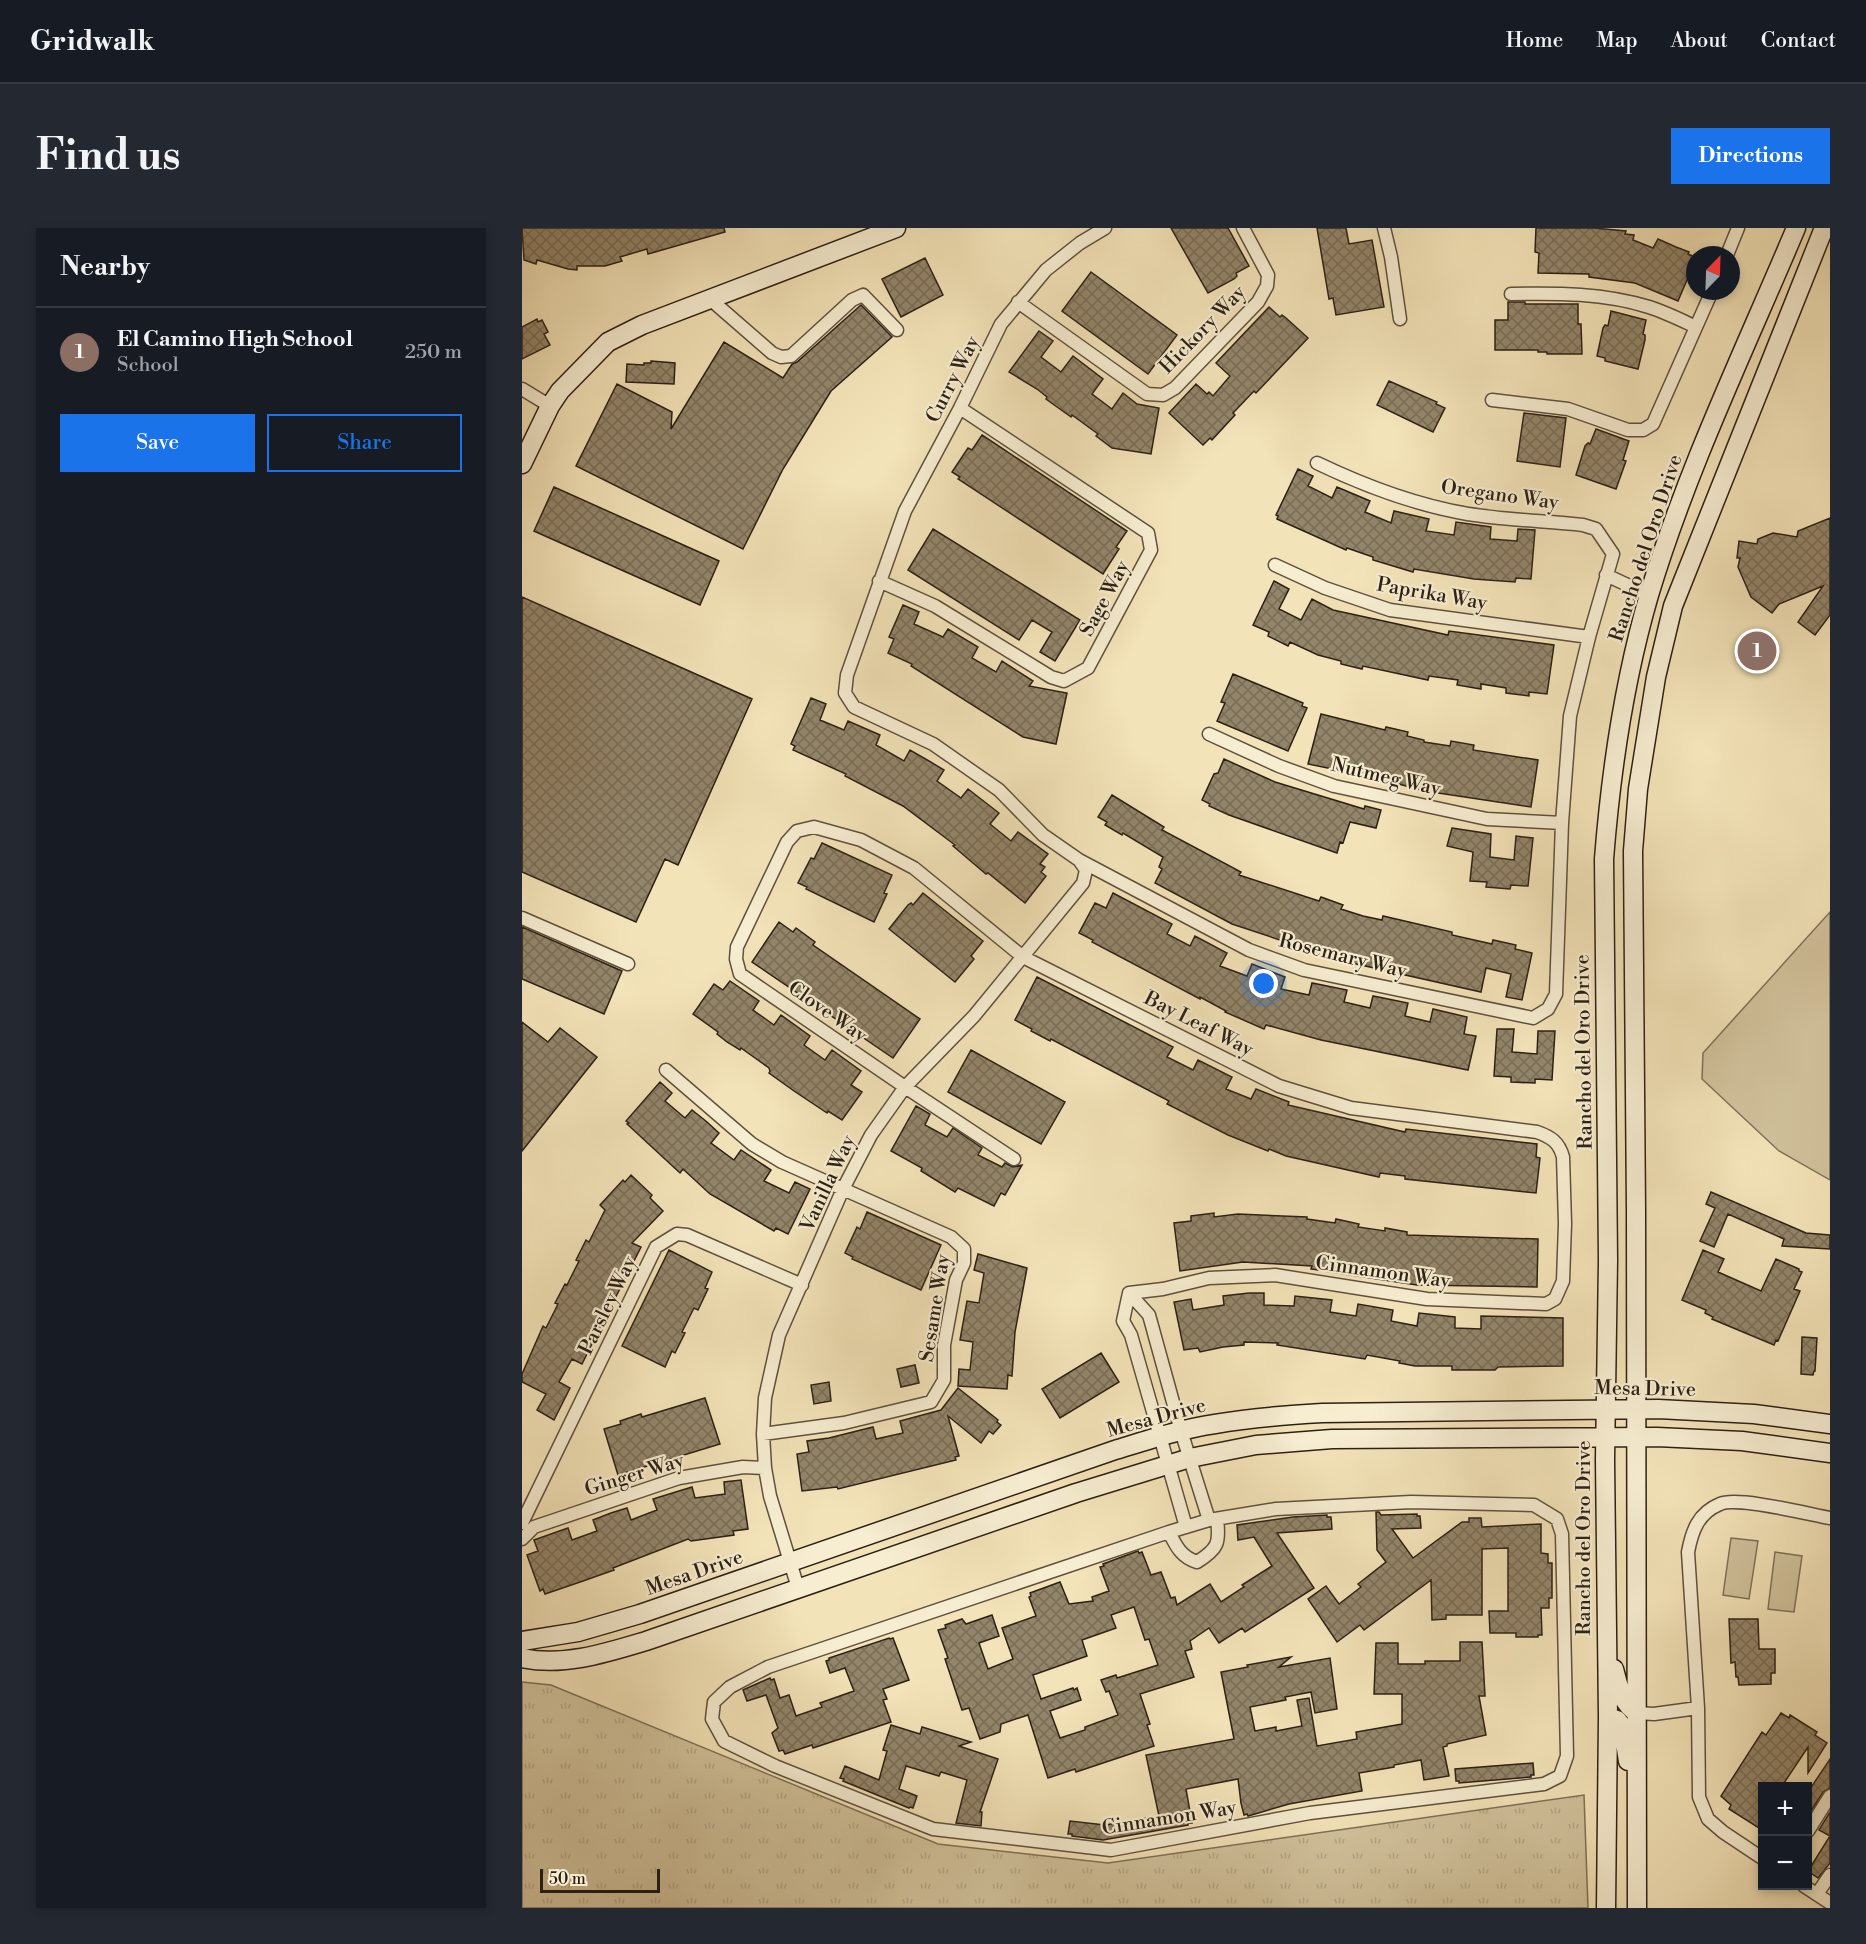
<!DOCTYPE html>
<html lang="en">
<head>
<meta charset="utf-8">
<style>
	body { margin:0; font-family:"Libre Bodoni",serif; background:#242831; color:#f1f3f6 }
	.controls { position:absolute; right:18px; bottom:18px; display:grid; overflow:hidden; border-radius:0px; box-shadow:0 3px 9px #0003 }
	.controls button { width:54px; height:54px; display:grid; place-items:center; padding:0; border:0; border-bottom:2px solid #363941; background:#171b24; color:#f1f3f6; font:30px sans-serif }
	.compass { position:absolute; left:1164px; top:18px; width:54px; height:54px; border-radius:50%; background:#171b24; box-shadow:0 3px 9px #0003; rotate:23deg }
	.scale { position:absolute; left:18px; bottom:15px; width:120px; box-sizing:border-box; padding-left:6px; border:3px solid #2c2015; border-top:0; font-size:16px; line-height:21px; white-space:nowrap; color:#2c2015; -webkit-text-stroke:4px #f7edd1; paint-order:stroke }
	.you { position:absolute; left:742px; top:756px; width:21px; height:21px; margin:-15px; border:4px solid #fff; border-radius:50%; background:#1a73e8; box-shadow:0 0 0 9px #1a73e833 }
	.badge { display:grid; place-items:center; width:39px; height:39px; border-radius:50%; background:#1a73e8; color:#fff; font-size:20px; font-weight:700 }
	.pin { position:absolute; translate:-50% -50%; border:3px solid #fff; box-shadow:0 2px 6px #0006 }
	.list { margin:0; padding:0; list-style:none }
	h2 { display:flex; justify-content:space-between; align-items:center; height:78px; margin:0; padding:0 24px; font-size:26px }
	h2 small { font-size:20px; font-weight:400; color:#9ea1a6 }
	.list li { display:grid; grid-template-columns:39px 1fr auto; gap:18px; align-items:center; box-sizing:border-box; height:90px; padding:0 24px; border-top:2px solid #363941 }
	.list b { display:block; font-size:22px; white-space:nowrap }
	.list p { margin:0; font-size:20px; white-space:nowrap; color:#9ea1a6 }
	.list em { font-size:20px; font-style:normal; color:#9ea1a6 }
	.actions { display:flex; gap:12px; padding:18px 24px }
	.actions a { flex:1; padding:14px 0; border:2px solid #1a73e8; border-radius:0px; text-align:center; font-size:21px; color:#1a73e8 }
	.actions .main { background:#1a73e8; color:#fff }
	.map { position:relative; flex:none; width:1308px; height:1680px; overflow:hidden; border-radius:0px }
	header { display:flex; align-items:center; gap:36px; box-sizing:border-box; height:84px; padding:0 30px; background:#171b24; border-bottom:2px solid #363941 }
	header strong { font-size:28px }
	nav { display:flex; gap:33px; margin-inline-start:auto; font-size:21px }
	.intro { display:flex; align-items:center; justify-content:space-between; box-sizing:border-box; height:144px; padding:0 36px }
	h1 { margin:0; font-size:42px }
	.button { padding:15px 27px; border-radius:0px; background:#1a73e8; color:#fff; font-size:21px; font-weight:700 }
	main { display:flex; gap:36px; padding:0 36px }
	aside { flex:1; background:#171b24; border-radius:0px; box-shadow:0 3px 9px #0003 }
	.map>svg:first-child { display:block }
	.grass { fill:url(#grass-tufts); stroke:#7e7158; stroke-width:1.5 }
	.pitch { fill:#d1c29c; stroke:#7e7158; stroke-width:1.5 }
	.building { fill:url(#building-cross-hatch); stroke:#2c2015; stroke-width:1.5; fill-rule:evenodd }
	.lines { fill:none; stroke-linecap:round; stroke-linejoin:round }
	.street-casing { stroke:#5e513e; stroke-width:15 }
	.secondary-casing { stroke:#2c2015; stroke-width:21 }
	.street { stroke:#f7edd1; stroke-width:12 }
	.secondary { stroke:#f7edd1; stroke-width:18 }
	.labels { text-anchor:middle; stroke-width:4.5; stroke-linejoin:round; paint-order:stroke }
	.street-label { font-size:20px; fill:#2c2015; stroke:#f7edd1 }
</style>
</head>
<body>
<header>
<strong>Gridwalk</strong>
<nav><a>Home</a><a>Map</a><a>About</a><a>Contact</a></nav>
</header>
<div class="intro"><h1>Find us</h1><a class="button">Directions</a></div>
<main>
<aside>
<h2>Nearby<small></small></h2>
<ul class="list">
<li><span class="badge" style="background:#8d6e63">1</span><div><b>El Camino High School</b><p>School</p></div><em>250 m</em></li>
</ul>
<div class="actions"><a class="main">Save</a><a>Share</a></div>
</aside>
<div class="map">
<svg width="1308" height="1680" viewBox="0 0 1308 1680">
	<defs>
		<pattern id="grass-tufts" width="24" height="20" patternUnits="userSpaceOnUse" patternTransform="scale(1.5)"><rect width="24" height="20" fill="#d1c29c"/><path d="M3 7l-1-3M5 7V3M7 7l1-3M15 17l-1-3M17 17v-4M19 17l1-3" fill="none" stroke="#b4a686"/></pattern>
		<pattern id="building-cross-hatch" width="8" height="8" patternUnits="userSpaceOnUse" patternTransform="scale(1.5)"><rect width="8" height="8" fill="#93856a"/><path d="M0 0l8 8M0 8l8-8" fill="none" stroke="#786c56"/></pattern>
	</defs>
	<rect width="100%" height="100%" fill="#f3e3b8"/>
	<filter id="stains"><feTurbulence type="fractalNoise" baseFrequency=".00333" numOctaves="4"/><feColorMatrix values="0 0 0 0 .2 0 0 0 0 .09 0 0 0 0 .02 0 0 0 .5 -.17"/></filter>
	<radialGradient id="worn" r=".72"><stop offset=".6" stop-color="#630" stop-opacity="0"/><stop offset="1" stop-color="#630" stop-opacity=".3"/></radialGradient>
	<path class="grass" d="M0 1454 29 1457 416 1616 586 1635 1062 1567 1066 1680H0Z"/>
	<path class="pitch" d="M1308 684V952L1257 923 1180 851 1181 825Z
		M1209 1310 1236 1313 1227 1371 1201 1367Z
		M1253 1324 1280 1328 1272 1384 1246 1381Z"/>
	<path class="building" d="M0 0H202L203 4 126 26 125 21 98 29 100 33 83 38H55V42L46 41 15 32 14 36 2 32Z
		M649 0H706L727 38 714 45 715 48 712 51 686 65Z
		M795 0H824L827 16 850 12 862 79 814 87 811 70 807 71Z
		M1014 0H1072L1104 3 1103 6 1112 7 1111 12 1131 20 1136 11 1154 19 1167 24 1166 26 1173 29V33L1156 73 1113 55 1067 49V46L1016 45 1017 25 1013 24Z
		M403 30 421 67 379 89 360 51Z
		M569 44 655 107 626 146 540 83Z
		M986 74H1003V76H1056V96H1059L1060 126H1025V124H1016V122H973V92H986Z
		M339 77 370 109 309 163 261 241 221 321 54 238 95 156 150 184 149 201 202 114 261 150 270 136 275 134Z
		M747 79 758 89 760 87 764 90 786 110 734 165 732 163 711 185 713 187 690 212 688 210 681 217 647 185 674 156 685 166 687 164 691 168 708 148 694 135Z
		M1089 83 1124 92 1121 106 1123 107V112L1116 141 1083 133V130L1075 128 1081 100 1083 97 1086 98Z
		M15 91 16 94 20 92 26 104 22 106 28 117 0 131V99Z
		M517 103 531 113 519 129 539 144 551 128 581 151 570 166 590 181 601 165 615 176 637 180 629 226 590 220 574 208 576 206 550 187 549 189 524 171 525 169 515 161 487 144Z
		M129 133 153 135 152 156 104 154 105 136 122 137V135H129Z
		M867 153 915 174 914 176 923 180 911 204 855 177Z
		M1002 185 1044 190 1038 239 995 233Z
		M1074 201 1107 213 1101 232 1104 233 1094 261 1054 247 1063 218 1066 215 1068 216Z
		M460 207 605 303 594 319 597 321 581 346 436 251 438 249 430 244 446 220 450 222Z
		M776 241 791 248 786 258 810 270 815 259 848 273 843 284 869 295 872 283 907 291 904 303 932 307 934 294 969 299 968 311 995 313 996 301 1013 302 1009 351 994 350 993 354 952 351 892 341 891 344 851 332V329L825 320 824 322 755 291 756 288 754 287Z
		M32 259 197 333 178 377 12 303Z
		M1308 290V387L1293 407 1276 394 1301 358 1257 376 1250 385 1229 369 1216 339 1218 330H1215L1217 313 1235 316 1236 311 1251 305 1275 309 1276 303Z
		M411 301 558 392 533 433 518 424 530 404 510 392 497 412 386 342Z
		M752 353 767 361 757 381 779 392 790 371 811 382 926 407 927 403 1032 417 1025 466 1007 464V468L984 465V460L959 456V461L935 457 936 452 907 448 906 452 841 438 840 441 819 436V433L796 427 768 414 766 418 746 408 747 404 731 397Z
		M0 369 230 471 156 637 143 631 114 694 0 644Z
		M381 377 397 384 392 396 421 409 426 401 456 419 450 430 474 444 480 433 511 453 507 458 545 465 534 516 501 509 389 438 390 436 366 425 372 411 367 409Z
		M711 446 781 475 780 478 785 480 766 523 695 493 703 475 699 474Z
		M289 470 304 476 298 492 322 502 326 493 358 507 354 517 382 533 388 522 407 533 422 542 415 553 439 570 446 561 477 585 468 596 489 613 496 604 526 626 518 636 523 639 519 644 524 648 503 675 466 645 464 646 431 618 433 617 381 578 323 548 324 546 271 522 273 518 269 516Z
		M799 486 863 502 864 499 886 504 885 508 902 512V514L928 518 929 513 952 517 951 522 1016 532 1009 579 903 563 854 550 786 536Z
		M702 531 753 554 842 581 843 578 859 582 854 600 828 594 821 615 818 614 815 625 707 587 687 578 688 576 680 572 692 546 696 545Z
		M590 567 642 599 640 602 719 644 717 647 797 673 799 669 821 677 819 681 841 688 860 692 861 688 930 704V707L970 716 971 712 994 717 993 721 1010 725 1000 772 984 769 989 746 964 740 959 764 821 733 710 696 633 655 640 641 637 639 641 629 601 605 600 607 583 597 585 594 576 589Z
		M930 600 969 606 968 629 992 632 994 608 1011 610 1006 658 989 657 988 661 964 659 965 654 948 653 951 624 925 618Z
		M300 615 370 647 362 665 365 666 352 694 284 661 285 659 276 655 289 630 292 631Z
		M401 665 461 713 449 728 452 731 433 754 367 701 386 677 389 675 391 677Z
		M591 665 650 696 645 706 668 718 673 708 705 725 698 738 725 748 730 736 763 749 759 761 787 767 790 755 825 762 822 774 848 780 851 768 886 775 883 788 908 794 911 781 945 789 942 806 954 808 946 842 799 812 744 797 742 801 703 784 704 783 678 769V771L570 714 571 712 557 705 573 675 584 680Z
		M257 694 271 704 274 700 293 714 291 717 398 791 371 830 230 734Z
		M0 699 100 743 82 786 0 751Z
		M515 749 651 819 645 829 671 842 676 832 710 849 704 861 729 871 734 861 767 874 766 877 883 904 884 901 1015 916 1014 929 1018 930 1014 965 883 951V948L858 945 857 949 764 928 747 921 746 923 706 907 645 876 647 873 529 811 528 813 509 803 510 801 493 792Z
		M208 753 237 773 231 782 252 797 259 787 288 808 282 817 303 832 310 822 339 843 329 857 340 864 320 892 306 883 305 885 272 863 247 845 248 843 247 840 219 820 218 822 205 814 195 806 196 804 171 786 192 756 201 762Z
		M0 794 26 814 38 800 75 829 0 923Z
		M975 801H992L990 824 1015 826 1016 803H1033L1030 852 1013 851V855L989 854V849L972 848Z
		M449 822 543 874 519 916 426 864Z
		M138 854 150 865 143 873 163 890 170 882 185 894 197 905 189 915 212 932 219 922 249 942 242 953 267 965 273 954 288 961 266 1006 254 1000 252 1003 188 966 161 941 158 945 105 896 107 895 104 893Z
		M394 878 408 886 403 897 425 909 431 900 460 920 456 927 480 939 483 935 491 939 500 937 483 967 479 965 472 978 436 960 433 964 399 943 400 940 369 923Z
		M109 947 130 967 128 970 141 983 110 1015 119 1019 67 1122 60 1136 50 1131 37 1154 48 1160 32 1192 15 1182 24 1166 0 1154V1146L21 1098 24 1100 36 1076 33 1075 43 1056 45 1057 57 1033 54 1032 64 1012 67 1014 83 982 78 977 101 952 103 954Z
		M1189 964 1284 1005 1308 1007V1021L1260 1018 1262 1011 1206 986 1192 1019 1178 1013 1193 980 1184 976Z
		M345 984 419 1017 399 1062 330 1031 331 1029 323 1025 335 999 338 1001Z
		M692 985V989L716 986 785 989V991L813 995 814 991 837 996 836 999 863 1003V1000L885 1004V1007L1016 1011 1015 1059 895 1057 789 1041 790 1038 721 1034 658 1043 652 995 669 993V988Z
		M147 1022 190 1044 183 1060 186 1061 176 1082 172 1080 160 1104 163 1105 153 1125 150 1123 143 1139 100 1118Z
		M1181 1022 1202 1031 1196 1044 1239 1063 1254 1031 1277 1041V1043L1280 1044 1272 1061 1278 1063 1256 1113 1254 1112 1252 1117 1190 1091 1191 1089 1183 1085 1184 1082 1160 1072Z
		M456 1026 505 1040 493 1104 490 1148 486 1147 485 1161 436 1158 437 1141 448 1142 451 1114 438 1112 445 1073 457 1075 462 1045 452 1042Z
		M727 1065H742V1077L772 1078 773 1068 810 1072 808 1084 834 1088 836 1076 871 1082 869 1093 895 1098 897 1085 933 1089V1100L959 1101V1088L1041 1090V1138L976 1139 973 1142H930V1138H893L877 1135 878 1133 845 1127 843 1131 755 1117 756 1115 722 1114V1117L701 1119 678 1124 676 1120 662 1122 652 1074 669 1071 671 1082 702 1077 701 1068Z
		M1280 1109 1295 1110 1293 1143H1292L1291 1147 1279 1146Z
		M579 1125 597 1154 538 1190 520 1161Z
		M393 1137 397 1155 379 1159 375 1141Z
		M307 1154 309 1173 292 1176 289 1157Z
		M436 1160 476 1192 475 1194 479 1197 471 1206 467 1203 459 1215 426 1188 437 1228 433 1229 434 1232 316 1261 315 1259 280 1263 275 1226 287 1224 285 1213 307 1210 351 1199 354 1211 381 1205 378 1193 419 1182Z
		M183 1170 198 1216 96 1247 82 1201 99 1196 98 1193 119 1186 120 1189Z
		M219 1252 226 1301 211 1303 212 1307 169 1313 166 1311 91 1340 92 1342 61 1353 23 1366 21 1361 18 1363 5 1327 16 1323 12 1312 46 1300 50 1312 75 1303 71 1292 89 1285 105 1280 109 1292 135 1282 131 1271 170 1259 173 1270 203 1266 202 1254Z
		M854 1284H857L859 1287 895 1286V1288H898L899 1300 870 1301 891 1330 940 1294H947V1290H959L960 1299 1019 1296V1325L1026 1326V1335H1030V1370H1027V1380H1019L1020 1407H1016V1409H994V1405H968L967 1383H986V1320L960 1321V1387H924V1391L910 1392 909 1352 842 1402 838 1397 815 1414 786 1371 804 1358 817 1376 839 1359 836 1356 864 1334 855 1322Z
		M805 1287V1289H809L810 1301 755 1305 792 1360 723 1404 720 1400 697 1415 687 1400 668 1413 670 1421 663 1423 672 1449 618 1466 628 1496 625 1497 632 1518 554 1544 553 1541 526 1550 506 1487 479 1496 478 1504 458 1511 447 1480 440 1482 423 1431 426 1430 416 1402 424 1400 423 1397 440 1391 444 1396 470 1387 477 1408 457 1415 466 1441 491 1431 480 1400 514 1388 507 1369 509 1368 508 1365 538 1354 547 1376 571 1373 570 1369 587 1363 578 1339 582 1338 581 1336 616 1323 617 1325 620 1324 629 1347 639 1344 649 1370 653 1369 655 1377 688 1356 699 1374 722 1359 720 1357 750 1338 732 1309 716 1312 715 1297 771 1289ZM612 1379 623 1412 627 1411 636 1437 595 1450 594 1447 579 1452 584 1464 587 1463 596 1487 563 1499V1502L538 1510 528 1483 559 1472 555 1460 552 1462 551 1460 519 1471 511 1447 565 1428 560 1412 594 1400 589 1387Z
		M1207 1391H1236L1237 1421H1253V1445H1249V1456L1217 1457 1216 1449H1214L1213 1434 1209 1435Z
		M367 1410 368 1411 371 1410 387 1452 361 1461 365 1471 361 1472 369 1494 291 1520 290 1517 263 1526 261 1522 257 1523 250 1505 256 1500 244 1467 225 1473 221 1462 248 1450 249 1452 252 1451 258 1470 267 1467 274 1488 300 1479 298 1475 332 1463 323 1440 308 1445 304 1433 307 1432V1430Z
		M938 1414H960L963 1468H957L964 1507 925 1516V1518L921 1519 927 1548 902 1552 899 1532 872 1537V1539L837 1545 840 1563 767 1576 726 1588 725 1586 722 1587 719 1575 716 1551 664 1561 670 1595H666V1597L581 1612 550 1608V1606H546L548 1593 583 1597 637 1588 624 1527 712 1511 699 1444 726 1439 725 1437 769 1429 757 1439 808 1430 815 1481 793 1485 789 1464 763 1469 764 1472 728 1479 733 1503 754 1499V1503L780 1498 775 1472 787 1470 795 1518 835 1511 834 1504 880 1496V1466H852L854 1415H876V1436H903V1433H938Z
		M1259 1485 1267 1490 1268 1487 1295 1504 1293 1507 1305 1515 1286 1545V1519L1260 1558H1240V1602L1207 1581 1209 1577 1199 1568 1240 1504 1244 1507Z
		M369 1497 398 1506 400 1499 449 1514 437 1518 476 1531 458 1584H460L459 1598 434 1595 445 1552 419 1544 417 1548 384 1538 377 1561 395 1568 391 1580 388 1579 387 1580 321 1553 322 1551 318 1550 323 1538 357 1552 365 1523 361 1522Z
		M1308 1531V1560L1301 1564 1286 1588V1564Z
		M1011 1535 1012 1547H1009V1549L937 1555V1553H934L933 1541Z
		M1308 1584V1635L1296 1650 1286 1643 1308 1608 1297 1602Z"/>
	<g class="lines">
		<defs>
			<path id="street" d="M583 0 558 15 524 42 479 96 438 180 383 283 325 447 323 465 332 479 411 516 477 562 521 607 557 632 727 722 782 742 1011 790 1026 781 1034 766 1040 595 1048 488 1067 409 1091 326 1074 301 1061 297C1023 293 984 292 946 286 893 277 843 258 795 235
				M862 0 869 29 878 91
				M1205 27 1216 0
				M989 66C1036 65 1082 65 1127 79 1143 84 1159 92 1174 99
				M188 71 250 125 259 129 269 128 330 72 341 67 375 102
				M496 74 625 166 641 167 653 160 736 74 745 58 746 47 721 0
				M0 161 28 178
				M970 172 1046 181 1106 202H1121L1131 196 1190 63
				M753 337 803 360 868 382 1067 409
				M1084 347 1127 367
				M357 353 413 378 529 449 542 453 566 440 629 322 626 305 438 180
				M687 506 757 538 812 558 965 591 1040 595
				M0 690 106 736
				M144 842 230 916 260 934 429 1009 442 1021V1035L434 1052 422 1117V1152L409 1174 322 1195 241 1206
				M492 931 383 859 218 746 214 731 215 719 265 614 275 603 292 599 339 612 392 640 501 729 757 858 829 880 1015 904C1029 909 1037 914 1041 929L1043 996 1041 1053 1033 1071 1024 1076 905 1071 753 1047 687 1050 641 1061 607 1065
				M607 1065 601 1093 609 1107 664 1299
				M607 1065 627 1087 659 1203 687 1292
				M889 1274 1012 1277 1035 1291 1040 1306 1045 1528 1038 1548 1022 1556 788 1585 589 1622 411 1601 253 1538 202 1513 190 1491 192 1474 208 1459 246 1439 647 1304 687 1292 754 1281Z
				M0 1295 134 1019 155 1006 165 1007 280 1057
				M647 1304C654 1318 659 1329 675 1334 696 1321 698 1315 695 1291
				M0 1311 12 1299 157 1250 221 1239 243 1240
				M276 1360 248 1268 243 1240 241 1206 243 1170 257 1107 321 961 349 907 383 859 452 788 561 655 564 642 557 632
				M1115 1485 1132 1486 1176 1480
				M1286 1603 1308 1568
				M1240 1630 1201 1604 1186 1591 1177 1569 1176 1480 1166 1324C1170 1303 1176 1285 1198 1276 1215 1268 1286 1286 1308 1290
				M1282 1658 1308 1675
				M1295 1666 1308 1647"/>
			<path id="secondary" d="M0 236 28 178 38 163 86 114 120 97 374 0
				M0 1413 56 1404 118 1386 593 1222C626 1212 659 1201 693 1196 729 1190 764 1187 800 1185L1136 1181 1232 1186 1308 1196
				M0 1430C41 1439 84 1425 124 1413L554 1265 668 1230 734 1217 810 1211 1135 1209 1220 1213 1308 1225
				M1092 1441C1097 1459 1099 1474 1115 1485
				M1086 1489 1095 1492 1100 1498 1102 1508 1106 1533
				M1084 1680 1086 1489 1083 1232 1086 1032 1082 631C1089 542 1102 453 1127 367 1165 241 1223 121 1274 0
				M1115 1680 1114 982 1111 623 1116 561 1134 449 1151 378 1302 0"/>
		</defs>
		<use href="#street" class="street-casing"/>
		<use href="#secondary" class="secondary-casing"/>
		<use href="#street" class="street"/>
		<use href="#secondary" class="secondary"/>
	</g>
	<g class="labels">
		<g class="street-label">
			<text transform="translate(680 101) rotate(-46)" y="7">Hickory Way</text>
			<text transform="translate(430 151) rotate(-63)" y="7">Curry Way</text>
			<text transform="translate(978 266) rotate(8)" y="7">Oregano Way</text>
			<text transform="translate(1123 320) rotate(-72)" y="7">Rancho del Oro Drive</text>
			<text transform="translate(910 365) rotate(10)" y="7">Paprika Way</text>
			<text transform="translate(582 370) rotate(-62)" y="7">Sage Way</text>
			<text transform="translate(864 548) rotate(13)" y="7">Nutmeg Way</text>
			<text transform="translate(821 727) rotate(14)" y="7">Rosemary Way</text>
			<text transform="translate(306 783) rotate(35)" y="7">Clove Way</text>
			<text transform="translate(677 795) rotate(27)" y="7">Bay Leaf Way</text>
			<text transform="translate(1061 824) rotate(-91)" y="7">Rancho del Oro Drive</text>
			<text transform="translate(305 955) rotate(-65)" y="7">Vanilla Way</text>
			<text transform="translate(861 1043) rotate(8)" y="7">Cinnamon Way</text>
			<text transform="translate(85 1077) rotate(-64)" y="7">Parsley Way</text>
			<text transform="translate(412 1080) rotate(-81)" y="7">Sesame Way</text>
			<text transform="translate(1123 1160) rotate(1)" y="7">Mesa Drive</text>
			<text transform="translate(634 1189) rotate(-15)" y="7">Mesa Drive</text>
			<text transform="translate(112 1246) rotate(-17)" y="7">Ginger Way</text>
			<text transform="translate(1061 1310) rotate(-90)" y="7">Rancho del Oro Drive</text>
			<text transform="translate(172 1344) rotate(-19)" y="7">Mesa Drive</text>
			<text transform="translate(647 1589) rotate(-9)" y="7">Cinnamon Way</text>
		</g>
	</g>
	<rect width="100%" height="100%" filter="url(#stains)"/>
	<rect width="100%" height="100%" fill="url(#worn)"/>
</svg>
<div class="controls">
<button>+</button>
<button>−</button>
</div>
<svg class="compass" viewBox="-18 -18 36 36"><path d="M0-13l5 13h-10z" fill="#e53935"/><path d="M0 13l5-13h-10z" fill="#9ea1a6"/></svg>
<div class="scale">50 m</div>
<div class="you"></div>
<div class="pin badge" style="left:1235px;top:423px;background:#8d6e63">1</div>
</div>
</main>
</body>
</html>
